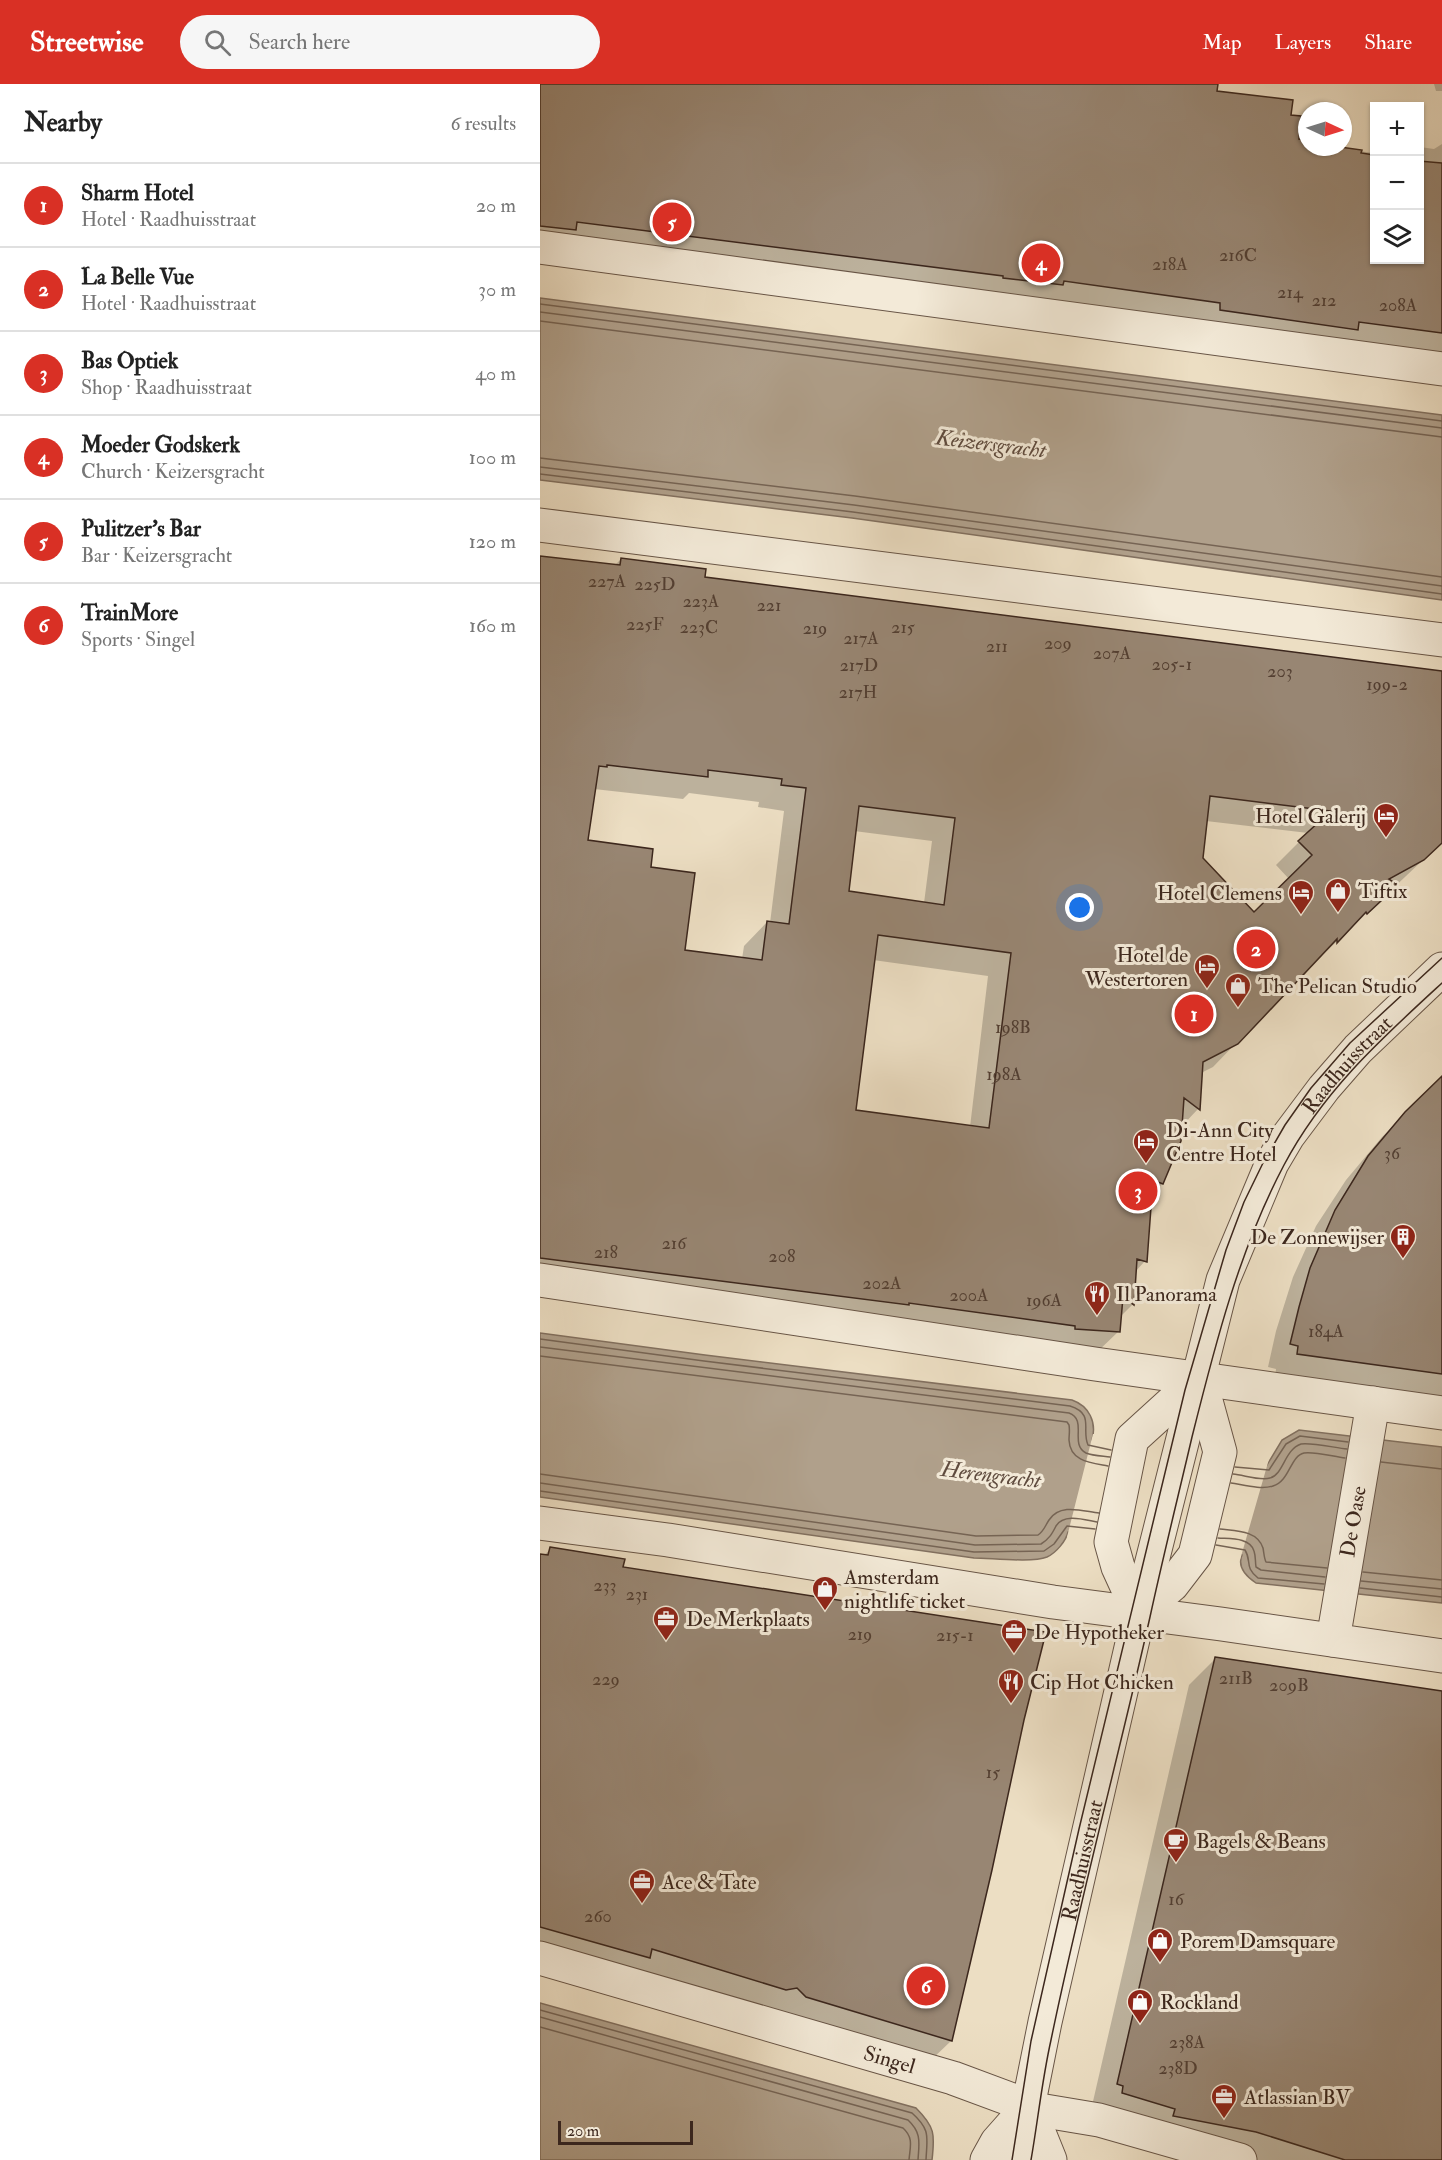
<!DOCTYPE html>
<html lang="en">
<head>
<meta charset="utf-8">
<style>
	body { margin:0; font-family:"IM FELL Double Pica",serif; background:#f6f6f6; color:#222 }
	.controls { position:absolute; right:18px; top:18px; display:grid; overflow:hidden; border-radius:0px; box-shadow:0 2px 4px #0004 }
	.controls button { width:54px; height:54px; display:grid; place-items:center; padding:0; border:0; border-bottom:2px solid #e0e0e0; background:#fff; color:#222; font:30px sans-serif }
	.compass { position:absolute; left:758px; top:18px; width:54px; height:54px; border-radius:50%; background:#fff; box-shadow:0 2px 4px #0004; rotate:94deg }
	.scale { position:absolute; left:18px; bottom:15px; width:135px; box-sizing:border-box; padding-left:6px; border:3px solid #3c271d; border-top:0; font-size:16px; line-height:21px; white-space:nowrap; color:#3c271d; -webkit-text-stroke:4px #f3ead8; paint-order:stroke }
	.you { position:absolute; left:540px; top:824px; width:21px; height:21px; margin:-15px; border:4px solid #fff; border-radius:50%; background:#1a73e8; box-shadow:0 0 0 9px #1a73e833 }
	.badge { display:grid; place-items:center; width:39px; height:39px; border-radius:50%; background:#d93025; color:#fff; font-size:20px; font-weight:700 }
	.pin { position:absolute; translate:-50% -50%; border:3px solid #fff; box-shadow:0 2px 6px #0006 }
	.list { margin:0; padding:0; list-style:none }
	h2 { display:flex; justify-content:space-between; align-items:center; height:78px; margin:0; padding:0 24px; font-size:26px }
	h2 small { font-size:20px; font-weight:400; color:#767676 }
	.list li { display:grid; grid-template-columns:39px 1fr auto; gap:18px; align-items:center; box-sizing:border-box; height:84px; padding:0 24px; border-top:2px solid #e0e0e0 }
	.list b { display:block; font-size:22px; white-space:nowrap }
	.list p { margin:0; font-size:20px; white-space:nowrap; color:#767676 }
	.list em { font-size:20px; font-style:normal; color:#767676 }
	.icon { flex:none; width:33px; height:33px; fill:none; stroke:currentColor; stroke-width:2; stroke-linecap:round; stroke-linejoin:round }
	.map { position:relative; flex:none; width:902px; height:2076px; overflow:hidden }
	header { display:flex; align-items:center; gap:36px; box-sizing:border-box; height:84px; padding:0 30px; background:#d93025; color:#fff }
	header strong { font-size:28px }
	nav { display:flex; gap:33px; margin-inline-start:auto; font-size:21px }
	.search { width:420px; height:54px; background:#f6f6f6; display:flex; align-items:center; gap:15px; box-sizing:border-box; padding:0 21px; border-radius:33px; color:#767676; font-size:22px }
	main { display:flex }
	aside { flex:1; background:#fff }
	.map>svg:first-child { display:block }
	.water { fill:#b0a08b; stroke:#82705f; stroke-width:1.5 }
	.pier { fill:#ecdec3 }
	.shadow { fill:#0003; fill-rule:evenodd }
	.lines { fill:none; stroke-linecap:round; stroke-linejoin:round }
	.shore { stroke:#766454; stroke-width:1.5 }
	.building { fill:#988673; stroke:#3c271d; stroke-width:1.5; fill-rule:evenodd }
	.minor-casing { stroke:#685546; stroke-width:35 }
	.minor { stroke:#f3ead8; stroke-width:33 }
	.tram { stroke:#3c271d; stroke-width:1.5 }
	.labels { text-anchor:middle; stroke-width:6; stroke-linejoin:round; paint-order:stroke }
	.number-label { font-size:18px; fill:#533f32 }
	.poi-label { font-size:21px; fill:#3c271d; stroke:#f3ead8; text-anchor:start }
	.street-label { font-size:21px; fill:#3c271d; stroke:#f3ead8 }
	.water-label { font-size:22px; font-style:italic; fill:#5f4b3e; stroke:#f3ead8 }
</style>
</head>
<body>
<header>
<strong>Streetwise</strong>
<div class="search"><svg class="icon" aria-label="search" viewBox="0 0 24 24"><circle cx="10" cy="10" r="6"/><path d="M15 15l6 6"/></svg>Search here</div>
<nav><a>Map</a><a>Layers</a><a>Share</a></nav>
</header>
<main>
<aside>
<h2>Nearby<small>6 results</small></h2>
<ul class="list">
<li><span class="badge">1</span><div><b>Sharm Hotel</b><p>Hotel · Raadhuisstraat</p></div><em>20 m</em></li>
<li><span class="badge">2</span><div><b>La Belle Vue</b><p>Hotel · Raadhuisstraat</p></div><em>30 m</em></li>
<li><span class="badge">3</span><div><b>Bas Optiek</b><p>Shop · Raadhuisstraat</p></div><em>40 m</em></li>
<li><span class="badge">4</span><div><b>Moeder Godskerk</b><p>Church · Keizersgracht</p></div><em>100 m</em></li>
<li><span class="badge">5</span><div><b>Pulitzer's Bar</b><p>Bar · Keizersgracht</p></div><em>120 m</em></li>
<li><span class="badge">6</span><div><b>TrainMore</b><p>Sports · Singel</p></div><em>160 m</em></li>
</ul>
</aside>
<div class="map">
<svg width="902" height="2076" viewBox="0 0 902 2076">
	<rect width="100%" height="100%" fill="#ecdec3"/>
	<filter id="stains"><feTurbulence type="fractalNoise" baseFrequency=".00333" numOctaves="4"/><feColorMatrix values="0 0 0 0 .2 0 0 0 0 .09 0 0 0 0 .02 0 0 0 .5 -.17"/></filter>
	<radialGradient id="worn" r=".72"><stop offset=".6" stop-color="#630" stop-opacity="0"/><stop offset="1" stop-color="#630" stop-opacity=".3"/></radialGradient>
	<path class="water" d="M0 214 902 331V516L312 434 0 396Z
		M0 1249 165 1271 532 1316C549 1322 557 1338 552 1356L727 1381 742 1356 759 1346 902 1363V1519L716 1499C707 1493 697 1483 702 1471L528 1448C526 1457 516 1469 507 1473 492 1479 451 1474 434 1474L0 1413Z
		M0 1919 376 2024C395 2043 395 2050 392 2076H0Z"/>
	<path class="pier" d="M553 1350H556L555 1354 725 1378 726 1375H729L700 1476H697L698 1473 531 1451 530 1453H527Z"/>
	<path class="shadow" d="M0 0H676L675 8 750 32 757 57 767 58V63H788L834 69V176H880V63L894 65 902 60V278L0 170Z
		M894 0H902V7H896Z
		M0 473 74 482 81 475 163 494 902 588V758L774 879 775 877 673 983 661 989 658 1025 641 1043 622 1100 610 1112 605 1177 595 1188 593 1220 580 1233 579 1247 555 1270 0 1200ZM54 705 143 715 149 709 219 718 218 723 244 727 230 839 227 838 204 862 202 875 144 868 109 785 47 757ZM666 737 768 749 736 781 749 795 714 830 662 775ZM314 747 392 757 384 819 307 808ZM333 876 448 892 430 1043 314 1028Z
		M902 995V1316L735 1293 736 1285 728 1283 736 1247 753 1193 776 1142 806 1096 842 1053Z
		M11 1465 82 1484 482 1635 451 1785 411 1957 387 1980 0 1873V1471L3 1472Z
		M676 1574 902 1608V2076H695L551 2026 649 1601Z"/>
	<g class="lines">
		<path class="shore" d="M0 220 902 337
			M0 228 902 344
			M0 237 902 353
			M0 374 315 412 902 493
			M0 383 314 421 902 502
			M0 390 313 428 902 510
			M0 1255 164 1277 530 1322C555 1330 541 1345 548 1361L571 1366
			M0 1263 529 1329C548 1336 529 1360 546 1369 553 1372 563 1372 570 1373
			M0 1272 527 1338 529 1341C530 1346 529 1351 529 1356 530 1378 552 1379 568 1382
			M841 1378 902 1385
			M695 1383 729 1386 746 1360 760 1352 808 1358
			M0 1390 436 1452 498 1451C504 1447 505 1442 509 1436 520 1419 542 1427 559 1429
			M693 1390C704 1391 720 1397 730 1394 744 1390 744 1366 761 1360 770 1358 796 1364 807 1365
			M0 1399 435 1461 501 1460C509 1455 512 1450 516 1442 524 1429 545 1436 557 1438
			M691 1399C704 1401 721 1406 733 1402 750 1397 750 1372 764 1369 773 1367 795 1373 805 1374
			M0 1407 434 1468 504 1467 514 1460 527 1442 555 1445
			M680 1445C696 1447 717 1446 723 1464 724 1469 724 1474 726 1478L787 1484
			M678 1454C689 1455 710 1453 714 1467 716 1473 715 1477 716 1483L721 1486 785 1493
			M676 1461 705 1466C712 1477 704 1483 718 1494L784 1500
			M823 1488 902 1496
			M821 1497 902 1505
			M820 1504 902 1513
			M0 1926 372 2029C391 2046 387 2053 386 2076
			M0 1933 368 2036C382 2049 379 2059 378 2076
			M0 1943 363 2044C374 2054 370 2063 369 2076"/>
	</g>
	<path class="building" d="M0 0H678L677 7 753 16 751 31 761 32 759 55 767 56V63H800L822 66 821 69 834 71V176H879V77L902 79V249L819 238 818 246 680 226V219L524 197 523 201 463 194V192L37 138 36 146 0 142Z
		M0 472 80 481 81 474 166 485 165 493 902 587V759L884 776 849 795 858 801 827 830 826 828 797 859V855L698 960 663 978 660 1026 644 1014 641 1057 623 1100 613 1096 607 1178 597 1175 594 1221 583 1213 580 1248 535 1245V1242L369 1219V1221L0 1174ZM67 681 168 693V686L242 695 241 701 266 704 249 840 227 837 222 876 145 866 155 789 111 783 113 765 48 756 59 682 67 683ZM670 712 791 727 758 757 772 771 714 828 663 774ZM319 722 415 734 404 821 309 807ZM338 851 471 869 449 1044 316 1026Z
		M902 992V1290L757 1270 758 1262 750 1260 759 1223 770 1184 795 1126 828 1072 865 1028Z
		M10 1463 85 1475 83 1483 506 1548 484 1636 452 1786 412 1957 266 1913 257 1904 246 1906 112 1865 110 1874 0 1843V1470L8 1471Z
		M675 1573 902 1607V2076H805L716 2048 633 2032 635 2025 582 2009 583 2002 577 2000Z"/>
	<g class="lines">
		<defs>
			<g id="minor">
				<path d="M0 163 902 285"/>
				<path d="M0 441 902 556"/>
				<path d="M0 1196 555 1280 902 1329"/>
				<path d="M0 1439 128 1456 513 1518 681 1540 902 1572"/>
				<path d="M599 1529 578 1483 571 1458 592 1355 659 1294"/>
				<path d="M599 1529 632 1501 655 1471 680 1368 660 1295"/>
				<path id="s1" d="M793 1556 833 1319"/>
				<path id="s2" d="M0 1874 413 1994 499 2026 559 2036 700 2076"/>
				<path d="M489 2024 510 2076"/>
				<path d="M447 2076 457 2058 488 2023"/>
				<path id="s3" d="M481 2076 488 2023 505 1938 599 1529 683 1196 732 1079 748 1052 784 1004 818 965 902 885"/>
			</g>
		</defs>
		<use href="#minor" class="minor-casing"/>
		<use href="#minor" class="minor"/>
		<path class="tram" d="M472 2076 491 1957 539 1745 645 1306 686 1166 704 1118 723 1079 745 1041 771 1004 810 959 902 874
			M491 2076C498 2036 502 1996 511 1956 540 1815 578 1675 610 1533 623 1473 638 1413 652 1353 675 1261 699 1166 744 1081 783 1007 841 955 902 899"/>
	</g>
	<defs>
		<symbol id="hotel-pin" viewBox="-11 -11 22 30"><path d="M0 17L-7.5 6A9.5 9.5 0 1 1 7.5 6Z" fill="#8f2418" stroke="#f3ead8"/><path d="M-6-4.5h1.5V1H6V5H4.5V3h-9V5H-6ZM-4 0a1.8 1.8 0 1 1 3.6 0ZM.5 0V-2.5h3Q6-2.5 6 0Z" fill="#fff"/></symbol>
		<symbol id="shop-pin" viewBox="-11 -11 22 30"><path d="M0 17L-7.5 6A9.5 9.5 0 1 1 7.5 6Z" fill="#8f2418" stroke="#f3ead8"/><path d="M-5-2.5h2.3a2.7 3.5 0 0 1 5.4 0H5L5.5 6h-11ZM-1.5-2.5h3a1.5 2.3 0 0 0-3 0Z" fill="#fff"/></symbol>
		<symbol id="building-pin" viewBox="-11 -11 22 30"><path d="M0 17L-7.5 6A9.5 9.5 0 1 1 7.5 6Z" fill="#8f2418" stroke="#f3ead8"/><path d="M-4-6H4V6H1V3H-1V6H-4ZM-2.5-4.3h1.7v1.8h-1.7ZM.8-4.3h1.7v1.8H.8ZM-2.5-1h1.7V.8h-1.7ZM.8-1h1.7V.8H.8Z" fill="#fff"/></symbol>
		<symbol id="restaurant-pin" viewBox="-11 -11 22 30"><path d="M0 17L-7.5 6A9.5 9.5 0 1 1 7.5 6Z" fill="#8f2418" stroke="#f3ead8"/><path d="M-5-6h1v4h1v-4h1v4h1v-4h1v5L-1.5 .5V6h-2V.5L-5-1ZM5-6V6H3V1.5H1.5Q1.5-4 5-6Z" fill="#fff"/></symbol>
		<symbol id="office-pin" viewBox="-11 -11 22 30"><path d="M0 17L-7.5 6A9.5 9.5 0 1 1 7.5 6Z" fill="#8f2418" stroke="#f3ead8"/><path d="M-6-3h4V-5.5h4V-3h4V5H-6ZM-1-4.5V-3h2v-1.5ZM-6 0V1H6V0Z" fill="#fff"/></symbol>
		<symbol id="cafe-pin" viewBox="-11 -11 22 30"><path d="M0 17L-7.5 6A9.5 9.5 0 1 1 7.5 6Z" fill="#8f2418" stroke="#f3ead8"/><path d="M-5.5-4.5H6V0H3Q3 3.5 0 3.5H-2.5Q-5.5 3.5-5.5 0ZM3-3.2v2h1.7v-2ZM-6 4.5H4V6H-6Z" fill="#fff"/></symbol>
	</defs>
	<g fill-rule="evenodd">
		<use href="#hotel-pin" x="831" y="717" width="30" height="40"/>
		<use href="#shop-pin" x="783" y="792" width="30" height="40"/>
		<use href="#hotel-pin" x="746" y="794" width="30" height="40"/>
		<use href="#hotel-pin" x="652" y="868" width="30" height="40"/>
		<use href="#shop-pin" x="683" y="887" width="30" height="40"/>
		<use href="#hotel-pin" x="591" y="1043" width="30" height="40"/>
		<use href="#building-pin" x="848" y="1138" width="30" height="40"/>
		<use href="#restaurant-pin" x="542" y="1195" width="30" height="40"/>
		<use href="#shop-pin" x="270" y="1490" width="30" height="40"/>
		<use href="#office-pin" x="111" y="1520" width="30" height="40"/>
		<use href="#office-pin" x="459" y="1533" width="30" height="40"/>
		<use href="#restaurant-pin" x="456" y="1583" width="30" height="40"/>
		<use href="#cafe-pin" x="621" y="1742" width="30" height="40"/>
		<use href="#office-pin" x="87" y="1783" width="30" height="40"/>
		<use href="#shop-pin" x="605" y="1842" width="30" height="40"/>
		<use href="#shop-pin" x="585" y="1903" width="30" height="40"/>
		<use href="#office-pin" x="669" y="1998" width="30" height="40"/>
	</g>
	<g class="labels">
		<g class="number-label">
			<text x="698" y="177">216C</text>
			<text x="630" y="186">218A</text>
			<text x="750" y="214">214</text>
			<text x="784" y="222">212</text>
			<text x="858" y="227">208A</text>
			<text x="67" y="503">227A</text>
			<text x="115" y="506">225D</text>
			<text x="161" y="523">223A</text>
			<text x="229" y="527">221</text>
			<text x="105" y="546">225F</text>
			<text x="159" y="549">223C</text>
			<text x="363" y="549">215</text>
			<text x="275" y="550">219</text>
			<text x="321" y="560">217A</text>
			<text x="518" y="565">209</text>
			<text x="457" y="568">211</text>
			<text x="572" y="575">207A</text>
			<text x="632" y="586">205-1</text>
			<text x="319" y="587">217D</text>
			<text x="740" y="593">203</text>
			<text x="847" y="606">199-2</text>
			<text x="318" y="614">217H</text>
			<text x="473" y="949">198B</text>
			<text x="464" y="996">198A</text>
			<text x="852" y="1075">36</text>
			<text x="134" y="1165">216</text>
			<text x="66" y="1174">218</text>
			<text x="242" y="1178">208</text>
			<text x="342" y="1205">202A</text>
			<text x="429" y="1217">200A</text>
			<text x="504" y="1222">196A</text>
			<text x="786" y="1253">184A</text>
			<text x="65" y="1507">233</text>
			<text x="97" y="1516">231</text>
			<text x="320" y="1556">219</text>
			<text x="415" y="1557">215-1</text>
			<text x="696" y="1600">211B</text>
			<text x="66" y="1601">229</text>
			<text x="749" y="1607">209B</text>
			<text x="453" y="1694">15</text>
			<text x="636" y="1821">16</text>
			<text x="58" y="1838">260</text>
			<text x="647" y="1964">238A</text>
			<text x="638" y="1990">238D</text>
		</g>
		<g class="poi-label">
			<text x="826" y="739" text-anchor="end">Hotel Galerij</text>
			<text x="818" y="814">Tiftix</text>
			<text x="742" y="816" text-anchor="end">Hotel Clemens</text>
			<text x="648" y="878" text-anchor="end">Hotel de<tspan x="648" dy="24">Westertoren</tspan></text>
			<text x="718" y="909">The Pelican Studio</text>
			<text x="626" y="1053">Di-Ann City<tspan x="626" dy="24">Centre Hotel</tspan></text>
			<text x="844" y="1160" text-anchor="end">De Zonnewijser</text>
			<text x="576" y="1217">Il Panorama</text>
			<text x="304" y="1500">Amsterdam<tspan x="304" dy="24">nightlife ticket</tspan></text>
			<text x="146" y="1542">De Merkplaats</text>
			<text x="494" y="1555">De Hypotheker</text>
			<text x="490" y="1605">Cip Hot Chicken</text>
			<text x="656" y="1764">Bagels &amp; Beans</text>
			<text x="122" y="1805">Ace &amp; Tate</text>
			<text x="640" y="1864">Porem Damsquare</text>
			<text x="620" y="1925">Rockland</text>
			<text x="704" y="2020">Atlassian BV</text>
		</g>
		<g class="street-label">
			<text dy="7" stroke="none"><textPath href="#s3" startOffset="1154">Raadhuisstraat</textPath></text>
			<text dy="7" stroke="none"><textPath href="#s1" startOffset="120">De Oase</textPath></text>
			<text dy="7" stroke="none"><textPath href="#s3" startOffset="306">Raadhuisstraat</textPath></text>
			<text dy="7" stroke="none"><textPath href="#s2" startOffset="364">Singel</textPath></text>
		</g>
		<g class="water-label">
			<text transform="translate(451 359) rotate(7)" y="8">Keizersgracht</text>
			<text transform="translate(451 1390) rotate(7)" y="8">Herengracht</text>
		</g>
	</g>
	<rect width="100%" height="100%" filter="url(#stains)"/>
	<rect width="100%" height="100%" fill="url(#worn)"/>
</svg>
<div class="controls">
<button>+</button>
<button>−</button>
<button><svg class="icon" aria-label="layers" viewBox="0 0 24 24"><path d="M12 4l9 5-9 5-9-5zM3 14l9 5 9-5"/></svg></button>
</div>
<svg class="compass" viewBox="-18 -18 36 36"><path d="M0-13l5 13h-10z" fill="#e53935"/><path d="M0 13l5-13h-10z" fill="#767676"/></svg>
<div class="scale">20 m</div>
<div class="you"></div>
<div class="pin badge" style="left:654px;top:930px">1</div>
<div class="pin badge" style="left:716px;top:865px">2</div>
<div class="pin badge" style="left:598px;top:1107px">3</div>
<div class="pin badge" style="left:501px;top:179px">4</div>
<div class="pin badge" style="left:132px;top:138px">5</div>
<div class="pin badge" style="left:386px;top:1902px">6</div>
</div>
</main>
</body>
</html>
